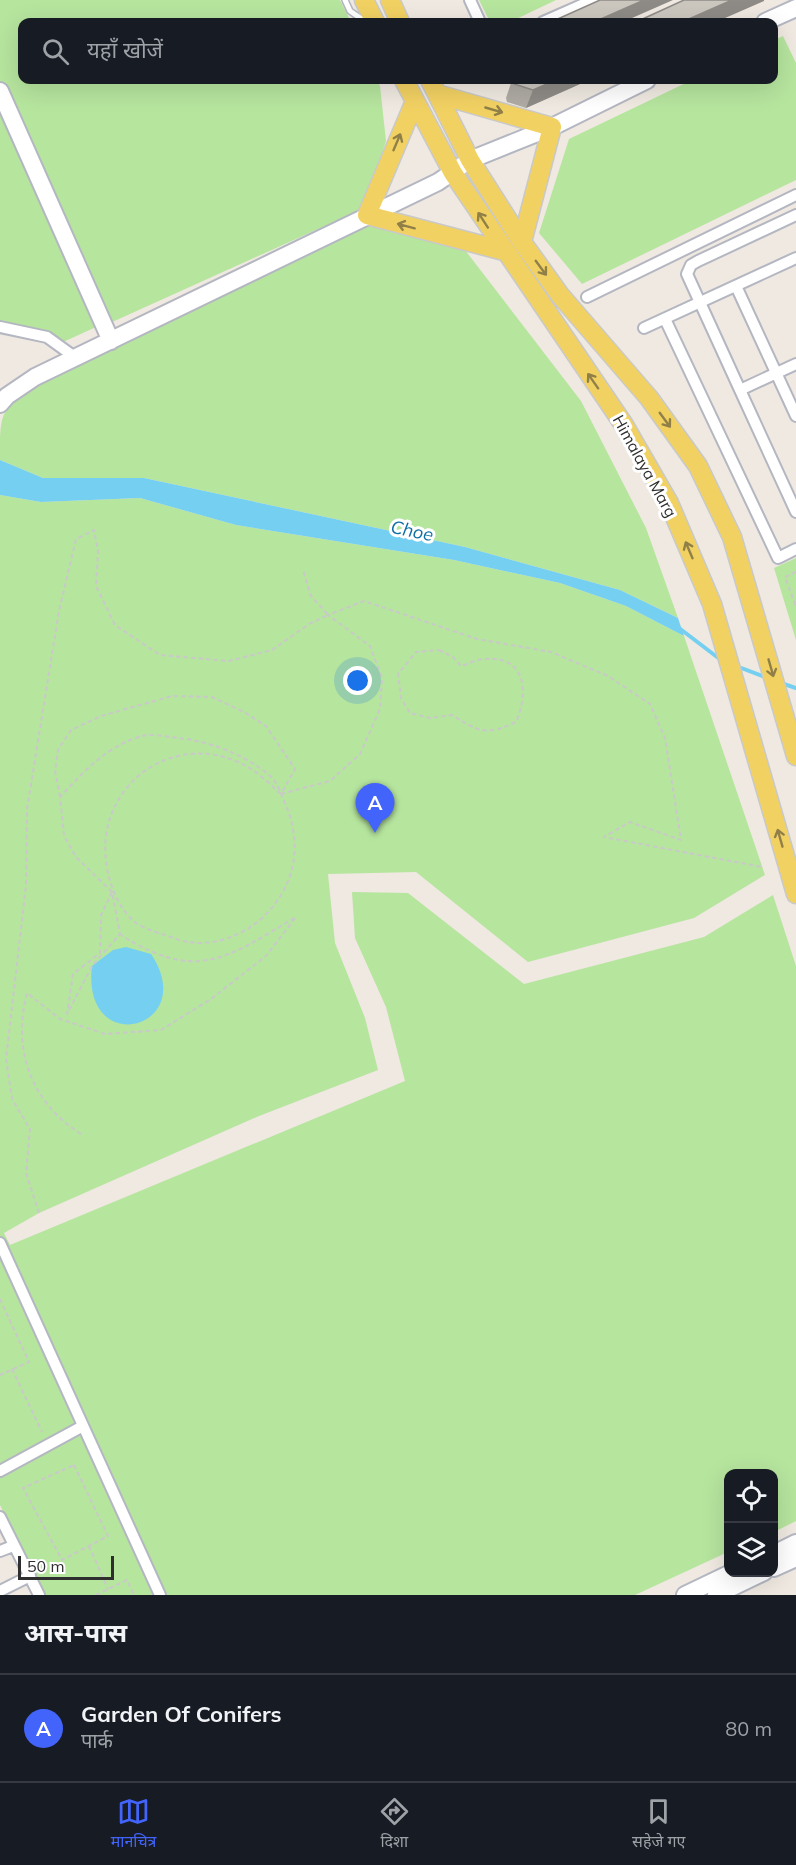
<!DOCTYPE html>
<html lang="hi">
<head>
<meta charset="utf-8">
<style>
	body { margin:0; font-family:Mulish,"Noto Sans Devanagari",sans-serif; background:#242831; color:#f1f3f6 }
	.controls { position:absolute; right:18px; bottom:18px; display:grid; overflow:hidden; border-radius:12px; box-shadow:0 6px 24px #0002 }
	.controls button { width:54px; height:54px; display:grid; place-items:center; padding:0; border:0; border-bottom:2px solid #363941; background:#171b24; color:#f1f3f6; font:30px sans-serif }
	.scale { position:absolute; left:18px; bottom:15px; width:96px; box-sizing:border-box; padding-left:6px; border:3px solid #2e2e2e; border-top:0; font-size:16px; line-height:21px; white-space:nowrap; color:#2e2e2e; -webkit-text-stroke:4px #fff; paint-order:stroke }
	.you { position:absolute; left:358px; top:681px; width:21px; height:21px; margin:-15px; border:4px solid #fff; border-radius:50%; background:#1a73e8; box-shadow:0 0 0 9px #1a73e833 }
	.badge { display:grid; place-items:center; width:39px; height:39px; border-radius:50%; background:#4264fb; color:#fff; font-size:20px; font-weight:700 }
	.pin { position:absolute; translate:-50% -50px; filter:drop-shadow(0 2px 3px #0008) }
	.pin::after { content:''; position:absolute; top:32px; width:21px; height:18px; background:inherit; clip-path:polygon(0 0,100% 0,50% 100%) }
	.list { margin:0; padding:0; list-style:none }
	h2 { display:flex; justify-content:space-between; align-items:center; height:78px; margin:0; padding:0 24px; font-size:26px }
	h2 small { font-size:20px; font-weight:400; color:#9ea1a6 }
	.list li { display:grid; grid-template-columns:39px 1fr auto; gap:18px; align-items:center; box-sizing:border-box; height:108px; padding:0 24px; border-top:2px solid #363941 }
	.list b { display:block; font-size:22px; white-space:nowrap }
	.list p { margin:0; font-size:20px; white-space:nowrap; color:#9ea1a6 }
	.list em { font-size:20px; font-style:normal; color:#9ea1a6 }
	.icon { flex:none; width:33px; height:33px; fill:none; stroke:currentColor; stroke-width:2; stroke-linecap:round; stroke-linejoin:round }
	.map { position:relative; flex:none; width:796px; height:1595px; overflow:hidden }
	.search { position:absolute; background:#171b24; box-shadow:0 6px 24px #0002; left:18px; right:18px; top:18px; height:66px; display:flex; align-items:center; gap:15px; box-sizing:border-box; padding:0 21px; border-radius:12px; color:#9ea1a6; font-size:22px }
	.sheet { height:186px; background:#171b24 }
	nav { display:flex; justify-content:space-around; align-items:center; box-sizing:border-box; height:84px; border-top:2px solid #363941; background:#171b24; font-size:16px; color:#9ea1a6 }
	nav a { display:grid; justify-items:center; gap:3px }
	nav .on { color:#4264fb }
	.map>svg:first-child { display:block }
	.green { fill:#b6e59e }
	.water { fill:#75cff0 }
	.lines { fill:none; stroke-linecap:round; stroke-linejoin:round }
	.stream { stroke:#75cff0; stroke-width:4 }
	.lane-casing { stroke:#b4b7c1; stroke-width:8 }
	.street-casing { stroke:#b4b7c1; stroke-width:14 }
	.secondary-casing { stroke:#b4b7c1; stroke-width:20 }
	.primary-casing { stroke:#c9c9c9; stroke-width:21 }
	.path { stroke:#c9c9c9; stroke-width:2; stroke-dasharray:4.5 3; stroke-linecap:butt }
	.lane { stroke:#fff; stroke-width:5 }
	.street { stroke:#fff; stroke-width:10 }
	.secondary { stroke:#fff; stroke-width:16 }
	.primary { stroke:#f2d163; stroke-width:18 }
	.wall { fill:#afaba4 }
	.shaded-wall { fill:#8e8b86 }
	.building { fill:#cbc7bf; stroke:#8e8b86; stroke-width:1.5 }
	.oneway { stroke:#908048 }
	.labels { text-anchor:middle; stroke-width:6; stroke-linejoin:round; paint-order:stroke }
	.street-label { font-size:16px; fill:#2e2e2e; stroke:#fff }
	.water-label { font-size:18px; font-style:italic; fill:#0d6fa3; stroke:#fff }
</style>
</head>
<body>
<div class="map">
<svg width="796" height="1595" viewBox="0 0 796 1595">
	<rect width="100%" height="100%" fill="#efe9e1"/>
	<path class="green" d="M0 0H340L351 22H22V80H377L380 86 386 141 373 183 358 211 110 323 0 84Z
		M479 0H556L510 22H490Z
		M783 36 796 63V180L582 284 539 233 569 139 692 80H774V40Z
		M0 103 96 327 61 343 0 327Z
		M370 222 455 237 581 401 646 528 678 618 620 590 465 547 144 478H43L0 460C0 408 0 411 41 384Z
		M0 495 41 502 140 498 236 525 454 560 560 583 626 606 684 636 765 875 694 918 528 962 416 872 328 874 335 943 365 1018 378 1070 259 1116 39 1213 4 1233 10 1245 405 1081 386 1007 355 938 352 892 408 893 524 984 704 937 773 895 796 966V1521L774 1532V1474H728V1552L635 1595H42L0 1505Z
		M796 558V640L774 568Z"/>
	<path class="water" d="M0 460 43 478H144L465 547 620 590 678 618 684 636 626 606 560 583 454 560 236 525 140 498 41 502 0 495Z
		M126 947 151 954C201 1029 81 1060 92 966L113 950Z"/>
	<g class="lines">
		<path class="stream" d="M679 628 721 660
			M736 666 765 677
			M781 683 796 688"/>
		<defs>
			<path id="lane" d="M345 0 350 11 366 22"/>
			<path id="street" d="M470 0 480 22
				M543 22 593 0
				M796 215 698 261 691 265 687 274 740 390 796 364
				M736 286 796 416
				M587 297 796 195
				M665 319 778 558 796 549
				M0 327 47 337 76 358
				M644 328 796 258
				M740 390 796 512
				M0 1243 160 1595
				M0 1471 83 1426
				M0 1517 39 1595
				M0 1551 13 1546
				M0 1591 30 1576"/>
			<path id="secondary" d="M765 22 796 8
				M0 91 111 341
				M0 404 7 396 35 377 438 182 470 160 552 127 647 80
				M774 1554 796 1543
				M774 1568 796 1558
				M685 1595 733 1572
				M716 1595 764 1572"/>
			<path id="primary" d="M364 0 375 22
				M390 0 400 22
				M404 80 453 173 624 425 669 503 712 604 796 894
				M430 80 470 160 522 242 560 295 649 398 698 466 732 537 796 756
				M437 94 552 127 522 242
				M415 101 367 215 504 251"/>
		</defs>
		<use href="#lane" class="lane-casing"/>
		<use href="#street" class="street-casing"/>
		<use href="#secondary" class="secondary-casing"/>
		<use href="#primary" class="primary-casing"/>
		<path class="path" d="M796 572 785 577 796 607
			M439 650 453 657 461 666C468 664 477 659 484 659 526 655 529 692 516 722 486 736 479 732 452 715L430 718 410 713 401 698 398 674 416 652Z
			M281 794 330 781 360 754 380 709 382 678 370 646 328 615 364 601 477 639 551 652 608 676 650 704 665 738 681 840 630 822 604 837 762 867
			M60 797 55 771 58 750 71 730 101 716 172 696 212 697 244 712 266 726 295 769 281 794
			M112 892 101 915 100 953 73 974 67 1014 92 966 120 934 112 892 76 857 64 836 60 797C84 771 107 746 142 736 153 733 167 737 178 738 210 741 245 755 269 775 277 781 281 794 285 803 303 845 296 886 262 918 239 939 203 950 174 938 163 934 146 930 136 923 121 911 112 891 108 873 88 786 178 722 253 770 263 777 272 786 281 794
			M81 1134C31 1103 12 1049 27 993L60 1019 105 1034 161 1030 211 999 266 956 296 917C227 958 197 983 121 935
			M39 1213 26 1173 30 1129 12 1099 6 1059 26 885 27 809 59 611 76 539 94 530 98 552 96 586 115 625 160 655 229 661 272 650 309 624 328 615 311 596 303 570
			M0 1299 29 1362 0 1375
			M12 1369 42 1432
			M74 1465 108 1536 62 1560 23 1488Z
			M89 1546 108 1589
			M96 1595 127 1580 134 1595"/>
		<use href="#lane" class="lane"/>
		<use href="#street" class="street"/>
		<use href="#secondary" class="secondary"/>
		<use href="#primary" class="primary"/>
	</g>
	<path class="wall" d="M512 80H589L526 108 507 102 506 98Z"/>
	<path class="shaded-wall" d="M644 0H673L623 22H594Z
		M732 0H764V1L716 22H682Z
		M556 80H589L526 108 533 90Z"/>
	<path class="building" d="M600 0H644L594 22H551Z
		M684 0H732L682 22H636Z
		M512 80H556L533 90 514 84Z"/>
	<defs><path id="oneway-shaft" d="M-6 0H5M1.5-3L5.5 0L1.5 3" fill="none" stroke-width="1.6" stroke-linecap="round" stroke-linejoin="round" transform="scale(1.5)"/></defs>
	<g class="oneway">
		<use href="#oneway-shaft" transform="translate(494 110) rotate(16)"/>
		<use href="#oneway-shaft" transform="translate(397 142) rotate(-67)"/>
		<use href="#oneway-shaft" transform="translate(483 220) rotate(-123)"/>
		<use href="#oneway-shaft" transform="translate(406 226) rotate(-165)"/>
		<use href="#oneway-shaft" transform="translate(541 268) rotate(54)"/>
		<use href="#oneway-shaft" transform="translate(593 381) rotate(-125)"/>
		<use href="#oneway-shaft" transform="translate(665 420) rotate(54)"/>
		<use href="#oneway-shaft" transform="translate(689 550) rotate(-113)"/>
		<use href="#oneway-shaft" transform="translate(771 668) rotate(74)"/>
		<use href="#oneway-shaft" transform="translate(780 838) rotate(-106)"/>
	</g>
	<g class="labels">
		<g class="street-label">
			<text transform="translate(645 466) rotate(61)" y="6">Himalaya Marg</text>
		</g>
		<g class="water-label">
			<text transform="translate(412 531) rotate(12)" y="6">Choe</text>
		</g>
	</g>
</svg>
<div class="controls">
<button><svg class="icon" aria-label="locate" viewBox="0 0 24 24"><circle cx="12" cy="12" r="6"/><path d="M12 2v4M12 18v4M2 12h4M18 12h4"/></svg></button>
<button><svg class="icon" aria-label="layers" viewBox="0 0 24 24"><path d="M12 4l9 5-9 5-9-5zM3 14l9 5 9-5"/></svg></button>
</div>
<div class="scale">50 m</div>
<div class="you"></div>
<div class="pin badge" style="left:375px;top:833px">A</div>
<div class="search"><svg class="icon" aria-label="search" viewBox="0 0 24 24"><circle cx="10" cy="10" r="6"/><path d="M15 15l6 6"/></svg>यहाँ खोजें</div>
</div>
<section class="sheet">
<h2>आस-पास<small></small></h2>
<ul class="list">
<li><span class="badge">A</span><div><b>Garden Of Conifers</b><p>पार्क</p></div><em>80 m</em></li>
</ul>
</section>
<nav>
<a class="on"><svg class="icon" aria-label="map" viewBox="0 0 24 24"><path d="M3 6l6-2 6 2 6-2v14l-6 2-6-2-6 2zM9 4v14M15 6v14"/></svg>मानचित्र</a>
<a><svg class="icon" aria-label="directions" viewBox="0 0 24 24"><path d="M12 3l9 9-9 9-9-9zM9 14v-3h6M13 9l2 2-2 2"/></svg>दिशा</a>
<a><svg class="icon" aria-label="saved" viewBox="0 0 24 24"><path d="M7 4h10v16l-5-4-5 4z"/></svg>सहेजे गए</a>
</nav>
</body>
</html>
